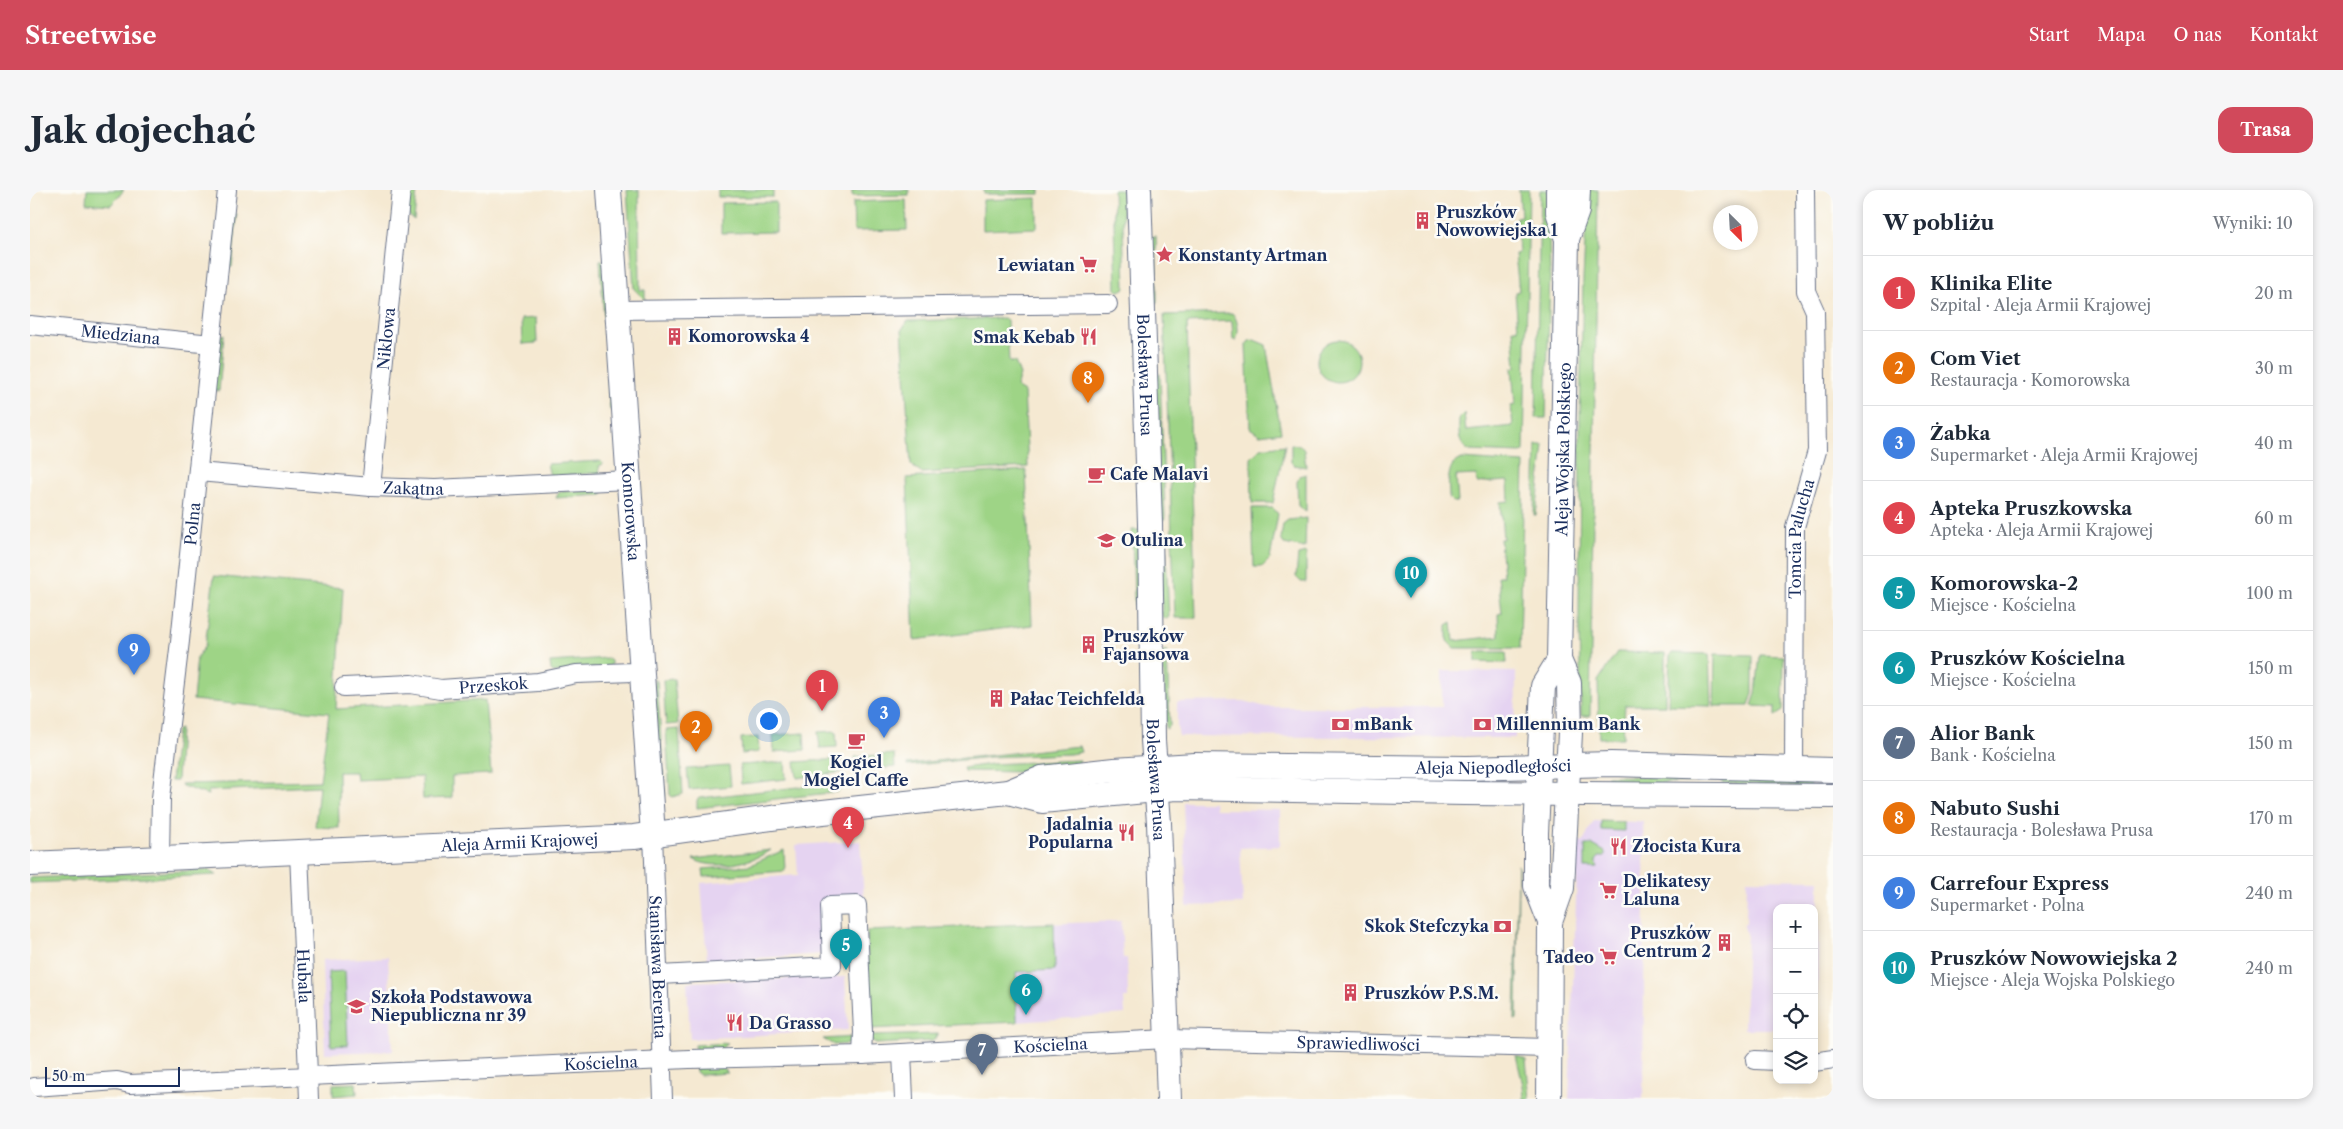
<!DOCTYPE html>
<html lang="pl">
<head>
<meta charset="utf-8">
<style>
	body { margin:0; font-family:"Libre Caslon Text",serif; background:#f6f6f7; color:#1f2937 }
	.controls { position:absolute; right:15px; bottom:15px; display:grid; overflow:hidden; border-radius:10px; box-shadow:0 2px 8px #0003 }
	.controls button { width:45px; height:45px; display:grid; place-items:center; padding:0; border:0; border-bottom:1px solid #e0e1e3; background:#fff; color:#1f2937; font:25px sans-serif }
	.compass { position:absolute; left:1683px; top:15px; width:45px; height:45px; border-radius:50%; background:#fff; box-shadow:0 2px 8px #0003; rotate:156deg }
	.scale { position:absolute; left:15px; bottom:12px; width:135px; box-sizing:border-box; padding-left:5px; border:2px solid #1b2f5e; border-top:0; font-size:14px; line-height:18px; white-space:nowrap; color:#1b2f5e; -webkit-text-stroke:4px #fdfcf7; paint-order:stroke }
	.you { position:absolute; left:738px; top:530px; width:18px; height:18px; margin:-12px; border:4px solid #fff; border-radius:50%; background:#1a73e8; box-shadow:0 0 0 8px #1a73e833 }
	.badge { display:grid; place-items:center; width:32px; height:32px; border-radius:50%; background:#d1495b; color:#fff; font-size:16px; font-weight:700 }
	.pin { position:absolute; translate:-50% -41px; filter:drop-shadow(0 1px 2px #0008) }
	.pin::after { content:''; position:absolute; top:26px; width:18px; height:15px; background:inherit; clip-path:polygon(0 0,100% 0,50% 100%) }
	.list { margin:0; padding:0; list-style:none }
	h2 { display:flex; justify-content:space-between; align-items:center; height:65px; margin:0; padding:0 20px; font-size:21px }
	h2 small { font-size:16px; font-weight:400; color:#747a83 }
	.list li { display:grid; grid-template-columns:32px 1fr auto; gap:15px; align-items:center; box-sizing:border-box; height:75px; padding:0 20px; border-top:1px solid #e0e1e3 }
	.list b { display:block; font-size:19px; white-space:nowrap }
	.list p { margin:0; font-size:16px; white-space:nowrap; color:#747a83 }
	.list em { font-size:16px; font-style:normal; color:#747a83 }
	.icon { flex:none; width:28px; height:28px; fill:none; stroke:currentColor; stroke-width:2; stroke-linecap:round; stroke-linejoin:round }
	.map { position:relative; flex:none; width:1803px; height:909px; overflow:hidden; border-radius:15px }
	header { display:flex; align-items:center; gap:30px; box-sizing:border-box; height:70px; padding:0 25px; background:#d1495b; color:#fff }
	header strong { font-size:24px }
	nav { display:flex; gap:28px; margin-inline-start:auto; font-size:18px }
	.intro { display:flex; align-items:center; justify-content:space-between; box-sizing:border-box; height:120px; padding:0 30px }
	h1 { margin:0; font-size:35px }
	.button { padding:12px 22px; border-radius:15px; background:#d1495b; color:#fff; font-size:18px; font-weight:700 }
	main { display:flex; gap:30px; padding:0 30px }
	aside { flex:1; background:#fff; border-radius:15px; box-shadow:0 2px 8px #0003 }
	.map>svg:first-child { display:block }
	.built { fill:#e5d3f1 }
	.green { fill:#9ed486; stroke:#5c8272 }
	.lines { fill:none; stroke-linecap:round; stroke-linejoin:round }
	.street-casing { stroke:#677087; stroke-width:20 }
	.secondary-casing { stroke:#677087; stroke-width:26 }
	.street { stroke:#fff; stroke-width:18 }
	.secondary { stroke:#fff; stroke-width:24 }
	.labels { text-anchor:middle; stroke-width:5; stroke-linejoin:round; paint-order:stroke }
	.poi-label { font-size:16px; font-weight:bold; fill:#1b2f5e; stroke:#fdfcf7; text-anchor:start }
	.street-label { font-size:16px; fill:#1b2f5e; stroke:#fdfcf7 }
</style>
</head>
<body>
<header>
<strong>Streetwise</strong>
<nav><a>Start</a><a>Mapa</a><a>O nas</a><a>Kontakt</a></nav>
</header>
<div class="intro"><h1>Jak dojechać</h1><a class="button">Trasa</a></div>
<main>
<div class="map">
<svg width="1803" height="909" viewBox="0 0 1803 909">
	<rect width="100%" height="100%" fill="#fdfcf7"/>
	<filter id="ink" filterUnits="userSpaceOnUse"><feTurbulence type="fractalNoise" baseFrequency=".02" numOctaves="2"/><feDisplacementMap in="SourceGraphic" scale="10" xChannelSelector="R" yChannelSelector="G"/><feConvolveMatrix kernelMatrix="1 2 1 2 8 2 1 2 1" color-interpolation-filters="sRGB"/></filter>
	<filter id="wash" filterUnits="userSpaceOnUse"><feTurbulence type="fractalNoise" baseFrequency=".0096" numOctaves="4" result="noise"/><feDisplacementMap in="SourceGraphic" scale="20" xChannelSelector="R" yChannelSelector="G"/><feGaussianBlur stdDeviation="1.12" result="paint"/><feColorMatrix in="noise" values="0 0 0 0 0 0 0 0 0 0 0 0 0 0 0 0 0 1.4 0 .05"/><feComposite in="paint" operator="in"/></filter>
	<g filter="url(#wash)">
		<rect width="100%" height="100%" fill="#f5e9d2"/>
		<path class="built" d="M1412 481 1486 482 1485 548 1149 546 1147 538V512L1214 511 1236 517H1412Z
			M1153 612H1184L1185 619 1250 620V656L1210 658 1213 714 1157 716Z
			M1564 631 1613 632 1615 705 1613 909H1539L1548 652H1553Z
			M830 651 834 708 792 710 795 764 677 771 671 693 768 685 766 655Z
			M1717 689 1789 690 1787 839H1784V718H1747V839H1714L1717 742 1714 741V733H1716Z
			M1091 731 1093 768H1097L1098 808H1094L1095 824 987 832 839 839 837 741Z
			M358 767 363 861 295 863 292 770Z
			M815 787 818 840 660 849 657 792Z"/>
		<path class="green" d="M57 0H94L81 15 56 13Z
			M379 0H387L384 30 377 24Z
			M597 0H609L610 100H615V110L604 99Z
			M688 0H743V7H688Z
			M822 0H879V5L822 6Z
			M954 0H1010V4H954Z
			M1083 0H1092L1095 98 1090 101 1086 100Z
			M1489 0H1499L1494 261 1491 263 1440 261C1427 255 1429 241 1429 229L1434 223 1436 241 1483 236 1481 216 1485 215 1482 178 1486 177 1483 139H1488L1485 102 1489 101 1485 64 1489 63 1486 27 1491 26Z
			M1510 0H1518L1520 84 1516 228H1506Z
			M1558 0H1568L1560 526H1551L1549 436 1550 228 1553 89Z
			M1007 8V38L953 40V10Z
			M876 10 877 40 824 41 823 12Z
			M746 12V42L691 43V13Z
			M207 24 202 77H197L203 26Z
			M1126 46 1127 113H1122L1120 47Z
			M570 70H573L586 217 580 220Z
			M1202 123C1208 129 1210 142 1206 150H1203L1202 131 1157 133 1166 428H1145L1134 125Z
			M506 128 507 153 492 154 491 129Z
			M974 128 977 130 979 172H985L990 185 986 197 994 202 998 277 891 283 881 275 872 139 878 131Z
			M194 144 189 201 184 200 190 146Z
			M1224 150 1236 155 1251 242 1230 245 1220 238 1216 155 1219 151Z
			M1287 171a21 21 0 1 1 42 0a21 21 0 1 1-42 0Z
			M1130 184 1135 329H1129L1124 185Z
			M1261 254 1270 255 1274 260 1276 277 1264 275 1261 272Z
			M1255 255 1243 313H1222L1221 268 1231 258Z
			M1506 255H1514L1506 325H1504Z
			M1432 269 1494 273 1490 458H1424L1417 451V435L1422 432 1424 451 1469 446 1468 424 1472 423 1468 386H1473L1470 349H1473L1470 312 1479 311 1478 291 1447 293 1446 285 1426 286 1428 312H1423L1419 308C1419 295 1415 273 1432 269Z
			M570 271 573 274 569 276 570 283 520 286 517 274Z
			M996 280 1002 435 884 450 877 288Z
			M1276 284V322L1268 316 1267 292 1269 286Z
			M572 299V305L526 308 529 302Z
			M1222 318H1243L1248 324 1240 369 1232 377H1224Z
			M1276 328 1275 358 1254 354 1251 349 1253 334 1258 330Z
			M1102 340H1110L1113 441H1105Z
			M1135 341 1139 427 1137 429 1132 427 1129 342Z
			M1276 363V392H1271L1266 387 1268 365Z
			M184 386 313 398 306 519 455 510 461 584 422 586V608L393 609 392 587 327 590 326 582H308L309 638 285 637 289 596 178 601V605L152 596 151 594 290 591 299 523 163 510 167 467 175 456Z
			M1133 462H1137L1140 536 1136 539Z
			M1446 462H1476L1477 473 1446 472Z
			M1587 462 1635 463V515H1595L1593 548H1569L1568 491Z
			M1642 463 1679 464 1681 516 1638 515 1640 466Z
			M1685 464 1723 465V503L1719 516H1684Z
			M1730 465 1754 466 1753 521 1745 526V517L1722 516 1726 503Z
			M577 468 581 471V476L524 483 521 480 520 472Z
			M624 489 627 491 635 606 631 607Z
			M644 489 648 534 636 535 633 490Z
			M150 539 147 591H141L147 540Z
			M649 539 653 604 642 607 640 605 636 540Z
			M806 541 807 557 790 558 788 542Z
			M774 543 775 560 744 562 743 545Z
			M728 547 729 562 712 564 711 548Z
			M1049 556 1051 562 1040 564 960 567 877 576V574Z
			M864 564 865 577 826 581 825 567Z
			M811 569 813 582 767 588 765 572Z
			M1050 570 1048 575 990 582 934 581 933 578 961 574Z
			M755 572 756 589 711 594 710 575Z
			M699 576 701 596 659 600 657 579Z
			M1577 586 1657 587 1661 592 1577 595Z
			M1693 588H1780V597L1692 593Z
			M814 592V596L808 602 667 618V610L669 608Z
			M1571 631 1594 632V641L1571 640Z
			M1555 655H1563L1575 662V667H1569L1566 671 1568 678H1555Z
			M741 660C722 673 683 681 663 669Z
			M754 660 755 681 674 687 673 679 720 675Z
			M1488 675 1487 829 1485 830Z
			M178 680 187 685 0 693V688Z
			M1024 733 1025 780 986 782 987 832 839 839 837 741Z
			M315 781 318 855 301 856 298 782Z
			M909 844 903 851 846 854 841 851 839 846Z
			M824 847 820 854 804 855 793 849Z
			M698 853 691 859 665 861V855Z
			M1486 865 1496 870 1500 909H1494L1493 895Z
			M692 877 698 883 670 885 666 882V878Z
			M326 893 327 904 303 906V894Z"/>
	</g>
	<g filter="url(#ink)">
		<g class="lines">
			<defs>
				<g id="street">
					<path d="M588 120 1078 114"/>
					<path id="s1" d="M0 135 181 154"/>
					<path id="s2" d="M168 282 341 297 404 299 599 290"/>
					<path id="s3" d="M341 297 371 0"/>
					<path id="s4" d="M314 497 381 494 411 499 508 492 546 484 604 482 612 479"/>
					<path id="s5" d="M1764 580 1765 337 1787 261 1785 121 1776 101 1775 0"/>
					<path id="s6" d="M623 645 633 909"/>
					<path id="s7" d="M269 662 279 909"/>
					<path id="s8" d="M130 668 131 608 150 451 197 0"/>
					<path d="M629 785 802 776 800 716 827 715 833 842 832 865"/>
					<path d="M872 863 874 909"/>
					<path d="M1725 870 1747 871"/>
					<path d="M1784 872 1803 869"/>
					<path id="s9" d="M4 897 87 891 100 894 659 869 832 865 1137 849 1520 858"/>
				</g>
				<g id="secondary">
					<path id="s10" d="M579 0 623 645"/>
					<path id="s11" d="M1109 0 1120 334 1123 550 1129 633 1139 909"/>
					<path d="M1528 0V22L1537 49"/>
					<path d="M978 602 1012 611 1146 598 1434 603 1803 606"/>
					<path id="s12" d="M0 674 604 647 756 626 978 602 1012 588 1084 580 1165 575 1437 578 1581 574 1803 580"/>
					<path d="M1520 732 1506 696V643L1513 496 1529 470"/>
					<path id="s13" d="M1519 909 1520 732 1532 698 1540 543 1539 493 1529 470 1537 49 1547 21 1548 0"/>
				</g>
			</defs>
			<use href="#street" class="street-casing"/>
			<use href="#secondary" class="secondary-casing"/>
			<use href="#street" class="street"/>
			<use href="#secondary" class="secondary"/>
		</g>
	</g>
	<defs>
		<symbol id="building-bare" viewBox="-9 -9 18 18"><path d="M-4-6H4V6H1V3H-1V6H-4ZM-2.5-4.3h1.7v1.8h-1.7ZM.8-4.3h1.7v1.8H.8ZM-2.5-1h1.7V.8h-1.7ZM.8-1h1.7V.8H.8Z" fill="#d1495b" stroke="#fdfcf7" stroke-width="2.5" paint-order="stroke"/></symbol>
		<symbol id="sight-bare" viewBox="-9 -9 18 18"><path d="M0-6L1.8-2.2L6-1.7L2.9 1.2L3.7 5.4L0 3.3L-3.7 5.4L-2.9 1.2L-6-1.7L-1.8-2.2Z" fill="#d1495b" stroke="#fdfcf7" stroke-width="2.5" paint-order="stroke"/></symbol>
		<symbol id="supermarket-bare" viewBox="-9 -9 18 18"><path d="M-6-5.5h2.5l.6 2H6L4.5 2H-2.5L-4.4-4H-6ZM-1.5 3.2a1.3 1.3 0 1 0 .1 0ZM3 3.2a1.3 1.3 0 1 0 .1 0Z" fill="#d1495b" stroke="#fdfcf7" stroke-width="2.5" paint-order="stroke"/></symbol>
		<symbol id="restaurant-bare" viewBox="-9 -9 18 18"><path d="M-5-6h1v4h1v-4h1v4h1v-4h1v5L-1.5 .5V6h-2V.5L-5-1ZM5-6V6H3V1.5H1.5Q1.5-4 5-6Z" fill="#d1495b" stroke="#fdfcf7" stroke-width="2.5" paint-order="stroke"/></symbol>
		<symbol id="cafe-bare" viewBox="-9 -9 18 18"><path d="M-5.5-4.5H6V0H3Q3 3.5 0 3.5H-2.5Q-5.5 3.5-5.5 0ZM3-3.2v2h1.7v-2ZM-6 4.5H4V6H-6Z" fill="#d1495b" stroke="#fdfcf7" stroke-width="2.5" paint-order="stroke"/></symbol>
		<symbol id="school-bare" viewBox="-9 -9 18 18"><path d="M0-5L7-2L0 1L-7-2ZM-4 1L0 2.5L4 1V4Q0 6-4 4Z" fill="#d1495b" stroke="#fdfcf7" stroke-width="2.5" paint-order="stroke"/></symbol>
		<symbol id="bank-bare" viewBox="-9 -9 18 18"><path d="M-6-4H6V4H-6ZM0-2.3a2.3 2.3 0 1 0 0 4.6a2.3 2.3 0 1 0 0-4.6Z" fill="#d1495b" stroke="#fdfcf7" stroke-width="2.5" paint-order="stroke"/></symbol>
	</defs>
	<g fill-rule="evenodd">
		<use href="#building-bare" x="1380" y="18" width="25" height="25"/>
		<use href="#sight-bare" x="1122" y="52" width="25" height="25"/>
		<use href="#supermarket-bare" x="1046" y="62" width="25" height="25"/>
		<use href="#building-bare" x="632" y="134" width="25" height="25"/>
		<use href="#restaurant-bare" x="1046" y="134" width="25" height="25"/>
		<use href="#cafe-bare" x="1054" y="272" width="25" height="25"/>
		<use href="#school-bare" x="1064" y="338" width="25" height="25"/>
		<use href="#building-bare" x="1046" y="442" width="25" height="25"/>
		<use href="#building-bare" x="954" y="496" width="25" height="25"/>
		<use href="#bank-bare" x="1298" y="522" width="25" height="25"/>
		<use href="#bank-bare" x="1440" y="522" width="25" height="25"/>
		<use href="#cafe-bare" x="814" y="538" width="25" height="25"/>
		<use href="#restaurant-bare" x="1084" y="630" width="25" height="25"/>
		<use href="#restaurant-bare" x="1576" y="644" width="25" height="25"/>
		<use href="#supermarket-bare" x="1566" y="688" width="25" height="25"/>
		<use href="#bank-bare" x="1460" y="724" width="25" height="25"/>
		<use href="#building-bare" x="1682" y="740" width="25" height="25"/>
		<use href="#supermarket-bare" x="1566" y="754" width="25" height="25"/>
		<use href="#building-bare" x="1308" y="790" width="25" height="25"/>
		<use href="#school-bare" x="314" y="804" width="25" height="25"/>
		<use href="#restaurant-bare" x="692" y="820" width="25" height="25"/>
	</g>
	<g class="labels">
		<g class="poi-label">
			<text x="1406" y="28">Pruszków<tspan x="1406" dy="18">Nowowiejska 1</tspan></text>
			<text x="1148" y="71">Konstanty Artman</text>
			<text x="1045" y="81" text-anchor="end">Lewiatan</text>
			<text x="658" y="152">Komorowska 4</text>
			<text x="1045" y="153" text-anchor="end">Smak Kebab</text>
			<text x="1080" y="290">Cafe Malavi</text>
			<text x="1091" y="356">Otulina</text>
			<text x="1073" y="452">Pruszków<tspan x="1073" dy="18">Fajansowa</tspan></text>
			<text x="980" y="515">Pałac Teichfelda</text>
			<text x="1324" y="540">mBank</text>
			<text x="1466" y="540">Millennium Bank</text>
			<text x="826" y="578" text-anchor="middle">Kogiel<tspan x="826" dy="18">Mogiel Caffe</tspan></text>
			<text x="1083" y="640" text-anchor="end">Jadalnia<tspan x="1083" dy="18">Popularna</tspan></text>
			<text x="1602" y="662">Złocista Kura</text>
			<text x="1593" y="697">Delikatesy<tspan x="1593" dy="18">Laluna</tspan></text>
			<text x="1459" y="742" text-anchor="end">Skok Stefczyka</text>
			<text x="1681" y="749" text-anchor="end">Pruszków<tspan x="1681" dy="18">Centrum 2</tspan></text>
			<text x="1564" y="773" text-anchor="end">Tadeo</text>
			<text x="1334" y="809">Pruszków P.S.M.</text>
			<text x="341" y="813">Szkoła Podstawowa<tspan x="341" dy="18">Niepubliczna nr 39</tspan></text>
			<text x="719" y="839">Da Grasso</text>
		</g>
		<g class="street-label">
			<text dy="6" stroke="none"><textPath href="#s1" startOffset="91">Miedziana</textPath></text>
			<text dy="6" stroke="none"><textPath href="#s3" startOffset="149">Niklowa</textPath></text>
			<text dy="6" stroke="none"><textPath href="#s11" startOffset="185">Bolesława Prusa</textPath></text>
			<text dy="6" stroke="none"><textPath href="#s13" startOffset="654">Aleja Wojska Polskiego</textPath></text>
			<text dy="6" stroke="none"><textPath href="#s2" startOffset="216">Zakątna</textPath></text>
			<text dy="6" stroke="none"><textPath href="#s10" startOffset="322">Komorowska</textPath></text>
			<text dy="6" stroke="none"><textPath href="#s8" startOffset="336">Polna</textPath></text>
			<text dy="6" stroke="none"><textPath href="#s5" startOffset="232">Tomcia Palucha</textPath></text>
			<text dy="6" stroke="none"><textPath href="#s4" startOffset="150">Przeskok</textPath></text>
			<text dy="6" stroke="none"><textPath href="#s12" startOffset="1470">Aleja Niepodległości</textPath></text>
			<text dy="6" stroke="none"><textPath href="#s11" startOffset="590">Bolesława Prusa</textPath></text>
			<text dy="6" stroke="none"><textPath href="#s12" startOffset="490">Aleja Armii Krajowej</textPath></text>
			<text dy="6" stroke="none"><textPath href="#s6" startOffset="132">Stanisława Berenta</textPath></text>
			<text dy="6" stroke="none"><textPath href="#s7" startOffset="124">Hubala</textPath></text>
			<text dy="6" stroke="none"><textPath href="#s9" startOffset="1326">Sprawiedliwości</textPath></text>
			<text dy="6" stroke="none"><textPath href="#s9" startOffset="1018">Kościelna</textPath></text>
			<text dy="6" stroke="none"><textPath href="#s9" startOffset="568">Kościelna</textPath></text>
		</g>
	</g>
</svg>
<div class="controls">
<button>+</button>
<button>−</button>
<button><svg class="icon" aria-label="locate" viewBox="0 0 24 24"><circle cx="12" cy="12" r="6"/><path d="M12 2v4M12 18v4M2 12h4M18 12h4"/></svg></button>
<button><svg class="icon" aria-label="layers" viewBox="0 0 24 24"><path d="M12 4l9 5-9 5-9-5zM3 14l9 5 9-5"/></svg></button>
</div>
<svg class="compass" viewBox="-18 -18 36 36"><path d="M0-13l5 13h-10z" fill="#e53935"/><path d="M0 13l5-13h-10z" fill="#747a83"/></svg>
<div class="scale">50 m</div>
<div class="you"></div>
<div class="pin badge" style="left:792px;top:521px;background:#e0444e">1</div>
<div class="pin badge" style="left:666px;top:562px;background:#e8710a">2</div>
<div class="pin badge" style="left:854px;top:548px;background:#3f7fe0">3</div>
<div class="pin badge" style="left:818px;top:658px;background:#e0444e">4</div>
<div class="pin badge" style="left:816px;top:780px;background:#0f9aa8">5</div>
<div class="pin badge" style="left:996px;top:825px;background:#0f9aa8">6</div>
<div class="pin badge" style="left:952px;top:885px;background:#5c6f8a">7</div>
<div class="pin badge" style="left:1058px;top:213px;background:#e8710a">8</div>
<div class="pin badge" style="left:104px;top:485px;background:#3f7fe0">9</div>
<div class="pin badge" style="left:1381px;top:408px;background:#0f9aa8">10</div>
</div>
<aside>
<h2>W pobliżu<small>Wyniki: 10</small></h2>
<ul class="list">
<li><span class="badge" style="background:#e0444e">1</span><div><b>Klinika Elite</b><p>Szpital · Aleja Armii Krajowej</p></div><em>20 m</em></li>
<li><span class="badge" style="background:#e8710a">2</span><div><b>Com Viet</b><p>Restauracja · Komorowska</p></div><em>30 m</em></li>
<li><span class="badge" style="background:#3f7fe0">3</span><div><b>Żabka</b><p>Supermarket · Aleja Armii Krajowej</p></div><em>40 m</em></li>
<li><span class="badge" style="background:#e0444e">4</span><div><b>Apteka Pruszkowska</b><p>Apteka · Aleja Armii Krajowej</p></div><em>60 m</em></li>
<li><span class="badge" style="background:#0f9aa8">5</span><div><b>Komorowska-2</b><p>Miejsce · Kościelna</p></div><em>100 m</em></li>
<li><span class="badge" style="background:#0f9aa8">6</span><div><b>Pruszków Kościelna</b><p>Miejsce · Kościelna</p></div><em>150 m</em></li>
<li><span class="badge" style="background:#5c6f8a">7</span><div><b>Alior Bank</b><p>Bank · Kościelna</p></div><em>150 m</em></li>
<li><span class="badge" style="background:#e8710a">8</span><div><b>Nabuto Sushi</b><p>Restauracja · Bolesława Prusa</p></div><em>170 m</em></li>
<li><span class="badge" style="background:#3f7fe0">9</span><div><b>Carrefour Express</b><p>Supermarket · Polna</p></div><em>240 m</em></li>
<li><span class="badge" style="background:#0f9aa8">10</span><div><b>Pruszków Nowowiejska 2</b><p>Miejsce · Aleja Wojska Polskiego</p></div><em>240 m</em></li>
</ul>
</aside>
</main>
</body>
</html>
